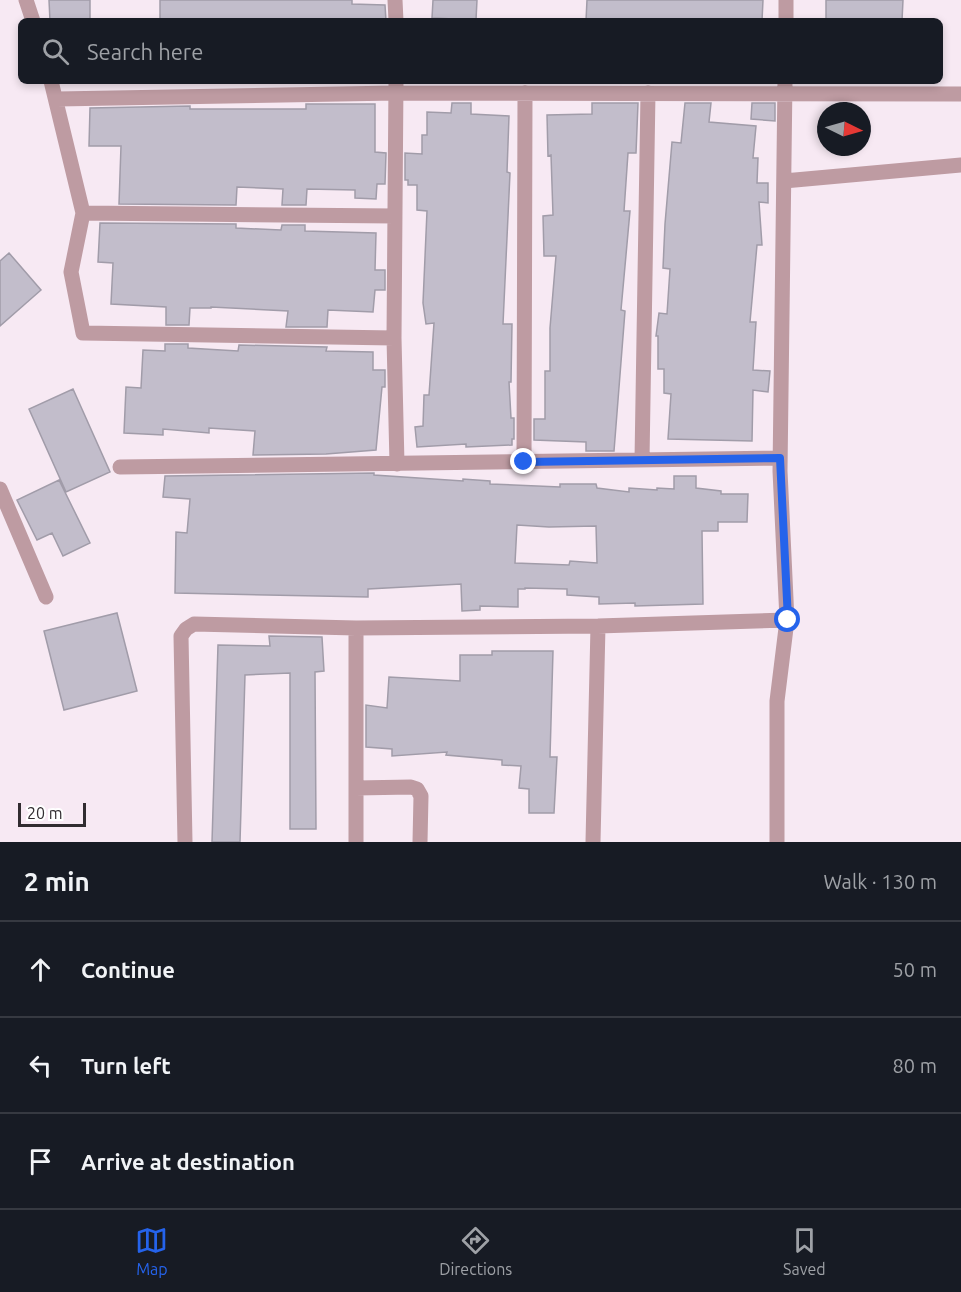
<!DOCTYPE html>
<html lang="en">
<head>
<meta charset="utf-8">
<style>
	body { margin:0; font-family:Ubuntu,sans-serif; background:#20242c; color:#f1f3f6 }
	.compass { position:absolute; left:817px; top:102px; width:54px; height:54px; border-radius:50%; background:#171b24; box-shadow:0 3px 9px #0003; rotate:95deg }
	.scale { position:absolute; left:18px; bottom:15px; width:68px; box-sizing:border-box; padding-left:6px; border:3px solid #312c30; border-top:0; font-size:16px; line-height:21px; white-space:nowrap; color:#312c30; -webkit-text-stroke:4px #fff; paint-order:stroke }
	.stop { position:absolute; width:18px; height:18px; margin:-14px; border:4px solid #2563eb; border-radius:50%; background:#fff }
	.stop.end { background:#2563eb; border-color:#fff; box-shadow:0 2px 6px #0008 }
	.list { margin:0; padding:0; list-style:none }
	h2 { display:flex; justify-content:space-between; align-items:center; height:78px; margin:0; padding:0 24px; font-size:26px }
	h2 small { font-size:20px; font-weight:400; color:#9ea1a6 }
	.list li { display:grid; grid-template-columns:39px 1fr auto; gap:18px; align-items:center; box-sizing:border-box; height:96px; padding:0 24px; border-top:2px solid #363941 }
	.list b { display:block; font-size:22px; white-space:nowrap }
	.list em { font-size:20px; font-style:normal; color:#9ea1a6 }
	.icon { flex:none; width:33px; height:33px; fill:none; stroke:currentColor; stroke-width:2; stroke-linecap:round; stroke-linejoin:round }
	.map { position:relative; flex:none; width:961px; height:842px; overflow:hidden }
	.search { position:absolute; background:#171b24; box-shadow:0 3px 9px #0003; left:18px; right:18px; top:18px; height:66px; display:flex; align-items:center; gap:15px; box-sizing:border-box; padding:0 21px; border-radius:9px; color:#9ea1a6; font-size:22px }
	.sheet { height:366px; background:#171b24 }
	nav { display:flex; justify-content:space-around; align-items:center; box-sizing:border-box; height:84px; border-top:2px solid #363941; background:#171b24; font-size:16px; color:#9ea1a6 }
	nav a { display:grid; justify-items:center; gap:3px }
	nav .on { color:#2563eb }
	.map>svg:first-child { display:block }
	.building { fill:#c2bdcb; stroke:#a19ca9; stroke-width:1.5; fill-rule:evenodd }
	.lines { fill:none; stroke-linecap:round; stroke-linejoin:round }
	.minor { stroke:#be9ba2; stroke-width:15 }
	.route { stroke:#2563eb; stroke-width:8 }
</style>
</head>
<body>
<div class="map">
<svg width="961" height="842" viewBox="0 0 961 842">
	<rect width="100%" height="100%" fill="#f7e9f3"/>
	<path class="building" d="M49 0H90V21H50Z
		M160 0H352V4L385 5 386 21H160Z
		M433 0H477L476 20 432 18Z
		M587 0H763L762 21H586Z
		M826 0H903L902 21H826Z
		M452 103H471V114L509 116 507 172 510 173 503 324H512L511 382H509L511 418H514V439H512V445L466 447V444L417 447 415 427 423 426 424 395H429L434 323 426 324 423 303 427 211 417 210V185H408V180H405V153L422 154V135H427V112L451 113Z
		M592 103H638L636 153H628L624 211H630L621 310 625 311 614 451H586V442L534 440V419H545V371H550V328L556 256H544L543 216 553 215 551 155 548 156 547 115 592 114Z
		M685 103H711L709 122 756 126 753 158H758L757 183H768V203L759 202 762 245H757L750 322H756L753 370 770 371 768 392 753 390 752 441 668 439 671 394 664 393V369H658V336H656L659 313 667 314 670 269 663 268 665 224 672 142 681 143Z
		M752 103H775V121L751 119Z
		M306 104H375V152L386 153 385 184H377L376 199 355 198V190L307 189 306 205H282L283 189 237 187 236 205 119 204 121 146H89L90 108 190 106V109H306Z
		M100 223 236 224V228L281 230 282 225H305V231L376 233 375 270H385V290H375L373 312 328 310 327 327H286L288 311 211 307V308H190L189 325H166V307L111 304 113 263 98 262Z
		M9 253 41 290 0 326V261Z
		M165 344H188V348L238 351 239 345 327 347 326 351 373 352V370H385V387H382L376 450 326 454 253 455 255 431 209 428V433L163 429V435L124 433 126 387 141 388 143 350 165 351Z
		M73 389 110 472 66 492 29 409Z
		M374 473V475L463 481V479L490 481V484L560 487V484H596L597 488 629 492V488L657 490V488L674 489V476H696V488L721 491V494H748L747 522H718V531H702L703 604 635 606V603L599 604V597L567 595V589L525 588V589H518V607L480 606V610L462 611 461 584 368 589V597L175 593 176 532 187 533 190 499 163 497 165 476ZM517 525 549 527 596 526 597 563 570 561 569 565 515 563Z
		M59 480 90 543 63 556 52 533 37 540 17 500Z
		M117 613 137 691 64 710 44 631Z
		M269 636 322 637 324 671 315 672 316 829H290V673L245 675 240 842H212L218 645 270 646Z
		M492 651H553L550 757H557L554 813H529V789L519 788 521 766 502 765V760L446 755 447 752 392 756V749L366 747V705L387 708 389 677 460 681V655H492Z"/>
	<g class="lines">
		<path class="minor" d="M26 0 33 21
			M395 0 396 21
			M786 21V0
			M51 81 83 213 71 272 83 333 394 338
			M396 81 394 338 397 464
			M57 99 396 93 961 94
			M784 181 961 165
			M83 213 395 216
			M642 460 648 93
			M524 462 525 93
			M120 467 780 458
			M0 489 46 597
			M356 788 411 787 417 789 421 796 420 842
			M185 842 181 636 186 629 194 624 356 628 598 626 787 620
			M356 842V628
			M593 842 598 626
			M777 842V701L787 620 780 471 785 81"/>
	</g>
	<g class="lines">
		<path class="route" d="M524 462 780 458 788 620"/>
	</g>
</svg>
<svg class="compass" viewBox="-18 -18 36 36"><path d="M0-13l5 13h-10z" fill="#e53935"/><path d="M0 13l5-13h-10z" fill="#9ea1a6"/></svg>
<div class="scale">20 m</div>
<div class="stop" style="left:788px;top:620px"></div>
<div class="stop end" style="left:524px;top:462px"></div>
<div class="search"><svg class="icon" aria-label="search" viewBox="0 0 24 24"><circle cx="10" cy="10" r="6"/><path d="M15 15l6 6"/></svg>Search here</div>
</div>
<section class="sheet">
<h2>2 min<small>Walk · 130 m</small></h2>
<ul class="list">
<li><svg class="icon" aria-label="ahead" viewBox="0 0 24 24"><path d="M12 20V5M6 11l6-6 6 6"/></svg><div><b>Continue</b></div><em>50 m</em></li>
<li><svg class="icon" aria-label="left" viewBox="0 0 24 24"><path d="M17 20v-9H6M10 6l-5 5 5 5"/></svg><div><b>Turn left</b></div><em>80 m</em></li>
<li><svg class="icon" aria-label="arrive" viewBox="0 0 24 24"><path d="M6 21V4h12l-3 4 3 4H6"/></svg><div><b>Arrive at destination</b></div></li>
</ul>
</section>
<nav>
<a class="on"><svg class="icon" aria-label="map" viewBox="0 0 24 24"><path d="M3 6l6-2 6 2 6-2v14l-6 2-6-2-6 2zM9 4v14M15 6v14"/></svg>Map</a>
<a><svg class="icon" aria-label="directions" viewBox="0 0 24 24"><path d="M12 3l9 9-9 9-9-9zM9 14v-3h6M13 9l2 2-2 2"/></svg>Directions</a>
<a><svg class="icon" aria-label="saved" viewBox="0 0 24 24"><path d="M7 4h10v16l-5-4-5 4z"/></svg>Saved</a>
</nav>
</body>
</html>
